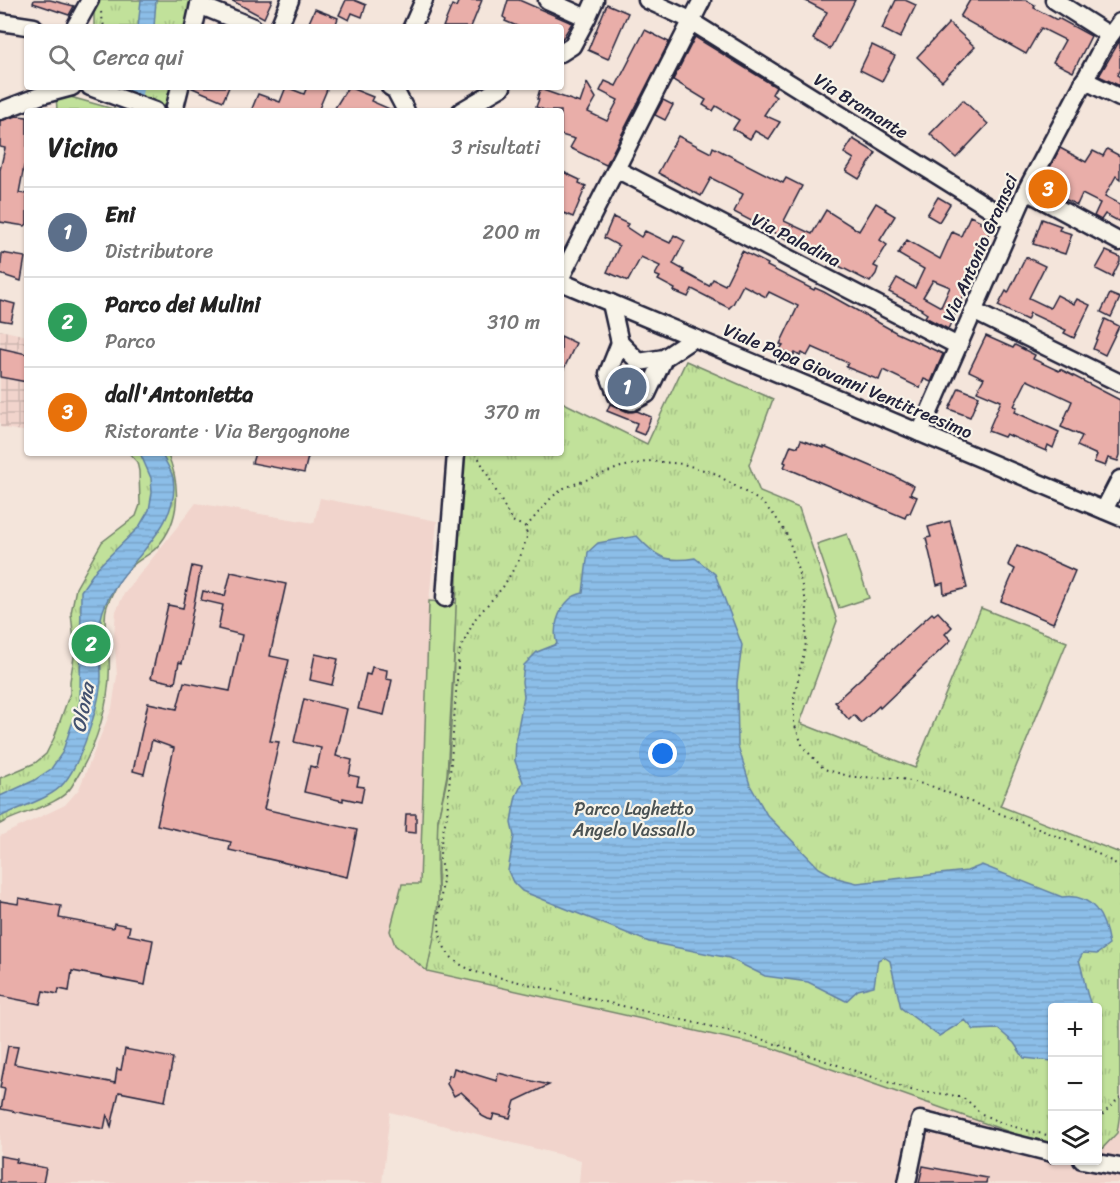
<!DOCTYPE html>
<html lang="it">
<meta charset="utf-8">
<style>
:root{--surface:#fff;--page:#f2f2f2;--text:#222;--muted:#767676;--line:#e0e0e0;--accent:#d93025}
body{margin:0;font-family:Sriracha,sans-serif;background:var(--page);color:var(--text)}
.controls{position:absolute;right:18px;bottom:18px;display:grid;overflow:hidden;border-radius:6px;box-shadow:0 2px 4px #0004}
.controls button{width:54px;height:54px;display:grid;place-items:center;padding:0;border:0;border-bottom:2px solid var(--line);background:var(--surface);color:var(--text);font:30px sans-serif}
.you{position:absolute;left:663px;top:754px;width:21px;height:21px;margin:-15px;border:4px solid #fff;border-radius:50%;background:#1a73e8;box-shadow:0 0 0 9px #1a73e833}
.badge{display:grid;place-items:center;width:39px;height:39px;border-radius:50%;background:var(--accent);color:#fff;font-size:20px;font-weight:700}
.pin{position:absolute;translate:-50% -50%;border:3px solid #fff;box-shadow:0 2px 6px #0006}
.list{margin:0;padding:0;list-style:none}
h2{display:flex;justify-content:space-between;align-items:center;height:78px;margin:0;padding:0 24px;font-size:26px}
h2 small{font-size:20px;font-weight:400;color:var(--muted)}
.list li{display:grid;grid-template-columns:39px 1fr auto;gap:18px;align-items:center;box-sizing:border-box;height:90px;padding:0 24px;border-top:2px solid var(--line)}
.list b{display:block;font-size:22px;white-space:nowrap}
.list p{margin:0;font-size:20px;white-space:nowrap;color:var(--muted)}
.list em{font-size:20px;font-style:normal;color:var(--muted)}
.icon{flex:none;width:33px;height:33px;fill:none;stroke:currentColor;stroke-width:2;stroke-linecap:round;stroke-linejoin:round}
.map{position:relative;flex:none;width:1120px;height:1183px;overflow:hidden}
.search{position:absolute;background:var(--surface);box-shadow:0 2px 4px #0004;left:24px;top:24px;width:540px;height:66px;display:flex;align-items:center;gap:15px;box-sizing:border-box;padding:0 21px;border-radius:6px;color:var(--muted);font-size:22px}
.panel{position:absolute;background:var(--surface);box-shadow:0 2px 4px #0004;left:24px;top:108px;width:540px;height:348px;border-radius:6px}
.map>svg:first-child{display:block}
</style>
<div class="map">
<svg width="1120" height="1183" viewBox="0 0 1120 1183">
<defs>
<pattern id="industrial-grid" width="8" height="8" patternUnits="userSpaceOnUse" patternTransform="scale(1.5)"><rect width="8" height="8" fill="#f1d4cc"/><path d="M0 4h8M4 0v8" fill="none" stroke="#ceb6b0"/></pattern>
<pattern id="park-tufts" width="24" height="20" patternUnits="userSpaceOnUse" patternTransform="scale(1.5)"><rect width="24" height="20" fill="#c1e19a"/><path d="M3 7l-1-3M5 7V3M7 7l1-3M15 17l-1-3M17 17v-4M19 17l1-3" fill="none" stroke="#a6c186"/></pattern>
<pattern id="water-rules" width="6" height="5" patternUnits="userSpaceOnUse" patternTransform="scale(1.5)"><rect width="6" height="5" fill="#8cbee8"/><path d="M0 2.5h6" fill="none" stroke="#78a3c8"/></pattern>
</defs>
<rect width="100%" height="100%" fill="#f4e5db"/>
<filter id="ink" filterUnits="userSpaceOnUse"><feTurbulence type="fractalNoise" baseFrequency=".0167" numOctaves="2"/><feDisplacementMap in="SourceGraphic" scale="12" xChannelSelector="R" yChannelSelector="G"/><feConvolveMatrix kernelMatrix="1 2 1 2 8 2 1 2 1" color-interpolation-filters="sRGB"/></filter>
<g filter="url(#ink)">
<!-- built -->
<polygon fill="#f1d4cc" points="320,498 437,521 429,601 420,884 395,945 427,971 772,1048 1018,1135 1052,1143 1052,1160 1098,1160 1098,1153 1116,1133 1120,1113 1120,1183 579,1183 581,1160 390,1112 382,1183 0,1183 0,836 65,805 79,789 112,708 117,676 114,636 116,611 124,594 196,503 314,523"/>
<!-- industrial -->
<polygon fill="url(#industrial-grid)" points="0,330 27,336 27,432 0,427"/>
<!-- grass -->
<g fill="#c1e19a" stroke="#72826a" stroke-width="1.5">
<polygon points="847,534 869,598 839,608 817,544"/>
<polygon points="429,601 457,603 447,775 438,820 437,871 438,898 436,933 427,971 395,945 390,931 402,884 420,884"/>
</g>
<!-- park -->
<g fill="url(#park-tufts)" stroke="#72826a" stroke-width="1.5">
<polygon points="99,0 191,0 185,27 94,27 94,13"/>
<polygon points="124,87 174,87 172,97 160,111 125,111"/>
<polygon points="56,93 117,110 120,111 57,111"/>
<path d="M686,361L773,399L749,465L760,492L799,508L837,621L800,723L915,768L981,608L1067,642L1000,806L1120,853V1113L1117,1133L1098,1153V1008H1052V1143L1018,1135L772,1048L427,971C432,947 438,923 438,899C439,873 436,847 438,821C440,805 446,789 448,772C456,666 456,559 463,453H561L562,402L647,444Z"/>
<path d="M129,453H167C181,484 181,521 157,547C150,555 139,559 131,567C121,576 112,593 107,606C102,620 108,640 109,656C112,701 96,748 72,786C60,806 20,812 0,824V778L35,763L46,754L54,738L70,693V681L75,651L71,613L76,588L102,542L136,516L140,505L139,471L137,462Z"/>
</g>
<!-- water -->
<g fill="url(#water-rules)" stroke="#6280a3" stroke-width="1.5">
<polygon points="141,0 156,0 154,27 138,27"/>
<path d="M140,453H161C165,461 171,469 173,478C182,529 120,564 104,608C96,628 101,654 101,676C101,701 81,763 64,783C51,799 19,807 0,817V796L33,781L51,769L62,753L80,701L81,591L97,568L139,527L149,510L152,493L151,478Z"/>
<path d="M637,536C656,557 665,563 695,558L715,574L742,645L737,683L738,746L750,785L767,815L819,868L837,878L857,883L967,871L982,865L1062,897C1094,893 1105,917 1109,945L1097,954L1083,953L1079,960C1085,978 1084,990 1092,1007L1052,1008V1061L1024,1058L1014,1043L998,1029L974,1030L965,1020L939,1036L901,1008L890,961L884,957L878,960L874,986L858,990L846,1001L808,982L765,976L729,958L649,942L522,891L513,882L508,871L514,836L511,823L513,810L516,796L523,782L515,761L516,738L524,696L522,682L524,665L537,652L557,644C552,629 558,610 570,599C573,596 579,594 583,593L588,552L598,543Z"/>
</g>
<g fill="none" stroke-linecap="round" stroke-linejoin="round">
<!-- river -->
<polyline stroke="#8cbee8" stroke-width="22" points="129,111 132,87"/>
</g>
<!-- building -->
<g fill="#e9aea9" stroke="#22223b" stroke-width="1.5" fill-rule="evenodd">
<polygon points="34,0 50,0 74,6 69,15 33,3"/>
<polygon points="231,0 272,0 264,18"/>
<polygon points="346,0 354,0 366,5 362,17 352,13 349,20 339,15"/>
<polygon points="459,0 482,0 471,27 443,27 452,5 456,7"/>
<polygon points="508,0 519,0 572,23 561,41 561,27 519,27 505,21 506,19 503,17"/>
<polygon points="804,0 855,0 830,49 813,39 827,12"/>
<polygon points="896,0 905,0 916,5 900,38 882,29"/>
<polygon points="970,0 1026,0 1035,5 1034,8 1057,20 1058,18 1091,36 1073,72 1053,62 1065,40 1041,28 1026,54 960,17"/>
<polygon points="607,4 628,13 608,59 588,50"/>
<polygon points="315,9 338,18 335,27 307,27"/>
<polygon points="949,23 975,47 942,81 917,57"/>
<polygon points="645,30 669,42 606,165 570,148 575,139 561,135 561,111 547,111 536,107 539,99 537,99 540,89 580,103 587,83 596,98 588,112 607,121 618,100 600,91 605,81 616,86"/>
<polygon points="695,37 776,87 772,94 776,97 764,115 780,122 769,139 755,131 750,139 733,129 739,120 716,106 713,111 703,105 706,100 673,80"/>
<polygon points="1120,40 1120,69 1117,75 1120,77 1120,86 1099,76"/>
<polygon points="872,45 895,56 882,81 860,70"/>
<polygon points="190,87 229,87 223,101"/>
<polygon points="286,87 304,94 307,87 328,87 318,111 251,111 258,94 280,102"/>
<polygon points="348,87 373,97 371,101 394,111 333,111"/>
<polygon points="663,100 673,105 665,120 655,115"/>
<polygon points="963,100 988,124 956,158 930,134"/>
<polygon points="17,116 27,117 27,166 24,166 19,193 27,194 27,224 25,226 0,222 0,170 5,148 0,147 0,121"/>
<polygon points="678,136 711,153 713,147 783,183 786,178 802,186 784,221 812,234 826,210 859,231 876,203 886,209 885,210 895,216 880,240 887,245 874,266 878,268 876,274 870,282 734,212 743,194 711,178 701,196 658,173"/>
<polygon points="853,139 876,153 859,179 846,171 854,159 844,153"/>
<polygon points="1060,148 1086,162 1093,151 1103,156 1107,149 1120,156 1120,179 1116,176 1105,196 1120,204 1120,222 1105,214 1101,220 1094,216 1100,203 1082,194 1077,205 1040,187"/>
<polygon points="561,171 580,180 579,183 586,186 573,217 561,212"/>
<polygon points="938,197 950,204 939,222 927,215"/>
<path d="M970,216L981,221L980,223L986,225L985,228L990,230L982,249L985,250L948,329L925,317L927,314L921,310L922,309L889,292L897,278L915,288L924,269L898,254L907,240L940,259L952,232L961,236ZM933,280L950,287L941,307L923,297Z"/>
<polygon points="613,217 628,224 626,227 641,237 645,231 670,243 674,235 685,241 673,264 684,270 683,272 709,286 713,279 725,285 742,251 768,264 767,266 814,290 815,288 824,292 897,333 943,354 931,382 924,379 920,388 883,370 879,380 846,367 848,363 812,347 807,356 802,353 800,356 795,353 793,356 780,349 783,345 780,344 798,306 769,292 766,297 743,285 733,304 729,308 692,289 688,297 674,291 675,289 658,280 660,277 655,275 660,266 641,257 628,281 607,272 619,246 604,238"/>
<polygon points="1042,219 1061,226 1059,230 1072,234 1065,254 1033,244"/>
<polygon points="1106,251 1120,257 1120,261 1112,277 1096,269"/>
<polygon points="2,253 25,257 21,281 0,274"/>
<polygon points="1026,257 1045,266 1029,298 1050,308 1057,295 1074,304 1077,299 1090,305 1074,338 1064,333 1066,330 1030,313 1027,320 998,306 1006,291 1008,293"/>
<polygon points="1110,294 1120,298 1111,317 1101,312"/>
<polygon points="0,300 15,304 11,322 0,320"/>
<polygon points="1105,319 1119,326 1105,355 1093,349"/>
<polygon points="561,336 576,343 561,375"/>
<polygon points="986,336 1013,348 1015,345 1035,355 1033,359 1059,371 1060,369 1120,400 1120,455 1118,461 1108,458 1105,466 1094,462 1097,455 1077,446 1082,436 1061,427 1072,401 1027,380 1014,406 1017,407 1015,412 1059,432 1053,448 1048,445 1046,451 1006,434 1004,437 988,431 1001,401 977,391 984,378 969,371"/>
<polygon points="0,348 27,354 27,382 0,377"/>
<polygon points="959,388 979,396 970,417 949,409"/>
<polygon points="610,404 628,412 637,411 651,417 644,435 634,431 637,423 607,411"/>
<polygon points="801,440 824,448 824,446 892,475 914,486 910,494 917,497 910,513 907,513 905,518 784,467 786,463 784,462 791,445 798,447"/>
<polygon points="255,453 290,453 308,457 304,473 252,463"/>
<polygon points="950,521 967,588 944,594 943,583 937,585 926,538 931,537 928,527"/>
<polygon points="1017,545 1075,571 1053,623 1001,601 1015,569 1008,565"/>
<polygon points="192,566 201,568 184,655 182,663 179,662 175,683 151,678 168,605 183,608"/>
<polygon points="231,572 286,584 270,656 289,660 270,741 279,742 264,809 357,830 347,877 229,850 231,842 157,825 174,748 152,740 144,774 133,771 148,703 177,709 184,682 230,691 242,635 218,629 223,605 201,600 203,591 225,596"/>
<polygon points="938,612 952,627 945,634 951,640 880,708 879,706 861,723 854,715 849,720 837,706 838,705 835,702 932,613 934,615"/>
<polygon points="315,654 338,659 332,685 310,680"/>
<polygon points="372,667 387,670 386,679 392,680 384,715 358,709 366,674 370,675"/>
<polygon points="304,699 347,709 336,756 352,760 349,775 359,777 357,786 364,787 361,802 343,798 343,801 304,792 310,766 317,768 321,748 294,742"/>
<polygon points="406,814 416,814 416,833 405,832"/>
<polygon points="19,898 61,906 59,918 113,928 114,923 130,926 128,935 153,940 145,985 72,971 69,991 59,989 58,994 43,991 40,1004 0,996 0,901 18,904"/>
<polygon points="8,1046 18,1047 14,1064 115,1083 117,1069 121,1070 125,1049 173,1058 165,1101 119,1092 111,1127 107,1114 104,1129 1,1109 5,1089 0,1088"/>
<polygon points="454,1068 497,1081 498,1073 549,1085 515,1101 510,1118 494,1114 492,1120 488,1119 482,1116 477,1107 461,1092 454,1096 447,1084 449,1075 452,1076"/>
<polygon points="0,1156 17,1159 16,1162 46,1168 43,1183 0,1183"/>
<polygon points="923,1166 987,1178 986,1183 919,1183"/>
</g>
<g fill="none" stroke-linecap="round" stroke-linejoin="round">
<!-- minor casing -->
<g stroke="#22223b" stroke-width="21">
<g id="minor">
<polyline points="547,0 587,18 595,0"/>
<polyline points="647,0 684,17 1012,222"/>
<polyline points="1054,0 1109,35"/>
<polyline points="199,5 253,27"/>
<polyline points="1,22 34,27"/>
<polyline points="75,27 90,0"/>
<polyline points="194,27 200,0"/>
<polyline points="279,27 290,0"/>
<polyline points="412,27 424,0"/>
<polyline points="561,53 572,46 587,18"/>
<polyline points="1084,80 1120,98"/>
<polyline points="90,87 155,111"/>
<polyline points="390,87 395,90 406,111"/>
<polyline points="0,111 42,95 72,87"/>
<polyline points="174,111 180,87"/>
<polyline points="461,111 502,87"/>
<polyline points="616,169 958,346"/>
<polyline points="1026,191 1120,242"/>
<polyline points="561,277 702,0"/>
<polyline points="561,282 1120,517"/>
<polyline points="611,303 620,343 639,362 664,358 694,338"/>
<polyline points="973,311 1120,383"/>
<polyline points="620,343 608,373 617,396 632,402 647,394 664,358"/>
<polyline points="920,433 1026,191 1104,44 1120,22"/>
<polyline points="1104,510 1120,479"/>
<polyline points="445,598 456,453"/>
<polyline points="1082,1160 1120,1167"/>
<polyline points="907,1183 920,1120 1052,1153"/>
</g>
</g>
<!-- path -->
<g stroke="#22223b" stroke-width="2" stroke-dasharray="1.5 4.5" stroke-linecap="butt">
<polyline points="101,12 104,27"/>
<polyline points="476,453 512,521 526,527"/>
<polyline points="1098,1119 1120,1097"/>
<path d="M1052,1136C1029,1131 1006,1126 984,1115C976,1111 972,1102 962,1098C945,1092 928,1094 911,1090L761,1039L726,1030L476,972C464,967 453,962 446,950C433,929 442,900 443,876C443,870 440,864 440,858C440,843 443,830 447,816L459,652L475,619L503,587L519,560L527,537L526,527L552,497L564,488L621,467L651,461L683,464L714,473L760,501L775,516L786,533L793,552L807,605L806,643L794,698V723L803,747L824,769L852,777L898,778L931,786L1091,850L1120,866"/>
</g>
<!-- minor -->
<use href="#minor" stroke="#f7f3e8" stroke-width="16"/>
</g>
</g>
<g text-anchor="middle" dominant-baseline="central" stroke-width="4.5" stroke-linejoin="round" paint-order="stroke">
<!-- street labels -->
<g font-size="18" fill="#22223b" stroke="#f7f3e8">
<text transform="translate(861 106) rotate(32)">Via Bramante</text>
<text transform="translate(796 240) rotate(27)">Via Paladina</text>
<text transform="translate(980 248) rotate(-66)">Via Antonio Gramsci</text>
<text transform="translate(848 381) rotate(23)">Viale Papa Giovanni Ventitreesimo</text>
</g>
<!-- park labels -->
<g font-size="18" fill="#4a5253" stroke="#f7f3e8">
<text x="634" y="809">Parco Laghetto<tspan x="634" dy="21">Angelo Vassallo</tspan></text>
</g>
<!-- water labels -->
<g font-size="20" font-style="italic" fill="#42516f" stroke="#f7f3e8">
<text transform="translate(83 708) rotate(-79)">Olona</text>
</g>
</g>
</svg>
<div class="controls">
<button>+</button>
<button>−</button>
<button><svg class="icon" aria-label="layers" viewBox="0 0 24 24"><path d="M12 4l9 5-9 5-9-5zM3 14l9 5 9-5"/></svg></button>
</div>
<div class="you"></div>
<div class="pin badge" style="left:627px;top:387px;background:#5c6f8a">1</div>
<div class="pin badge" style="left:91px;top:644px;background:#2e9e5b">2</div>
<div class="pin badge" style="left:1048px;top:189px;background:#e8710a">3</div>
<div class="search"><svg class="icon" aria-label="search" viewBox="0 0 24 24"><circle cx="10" cy="10" r="6"/><path d="M15 15l6 6"/></svg>Cerca qui</div>
<section class="panel">
<h2>Vicino<small>3 risultati</small></h2>
<ul class="list">
<li><span class="badge" style="background:#5c6f8a">1</span><div><b>Eni</b><p>Distributore</p></div><em>200 m</em></li>
<li><span class="badge" style="background:#2e9e5b">2</span><div><b>Parco dei Mulini</b><p>Parco</p></div><em>310 m</em></li>
<li><span class="badge" style="background:#e8710a">3</span><div><b>dall'Antonietta</b><p>Ristorante · Via Bergognone</p></div><em>370 m</em></li>
</ul>
</section>
</div>
